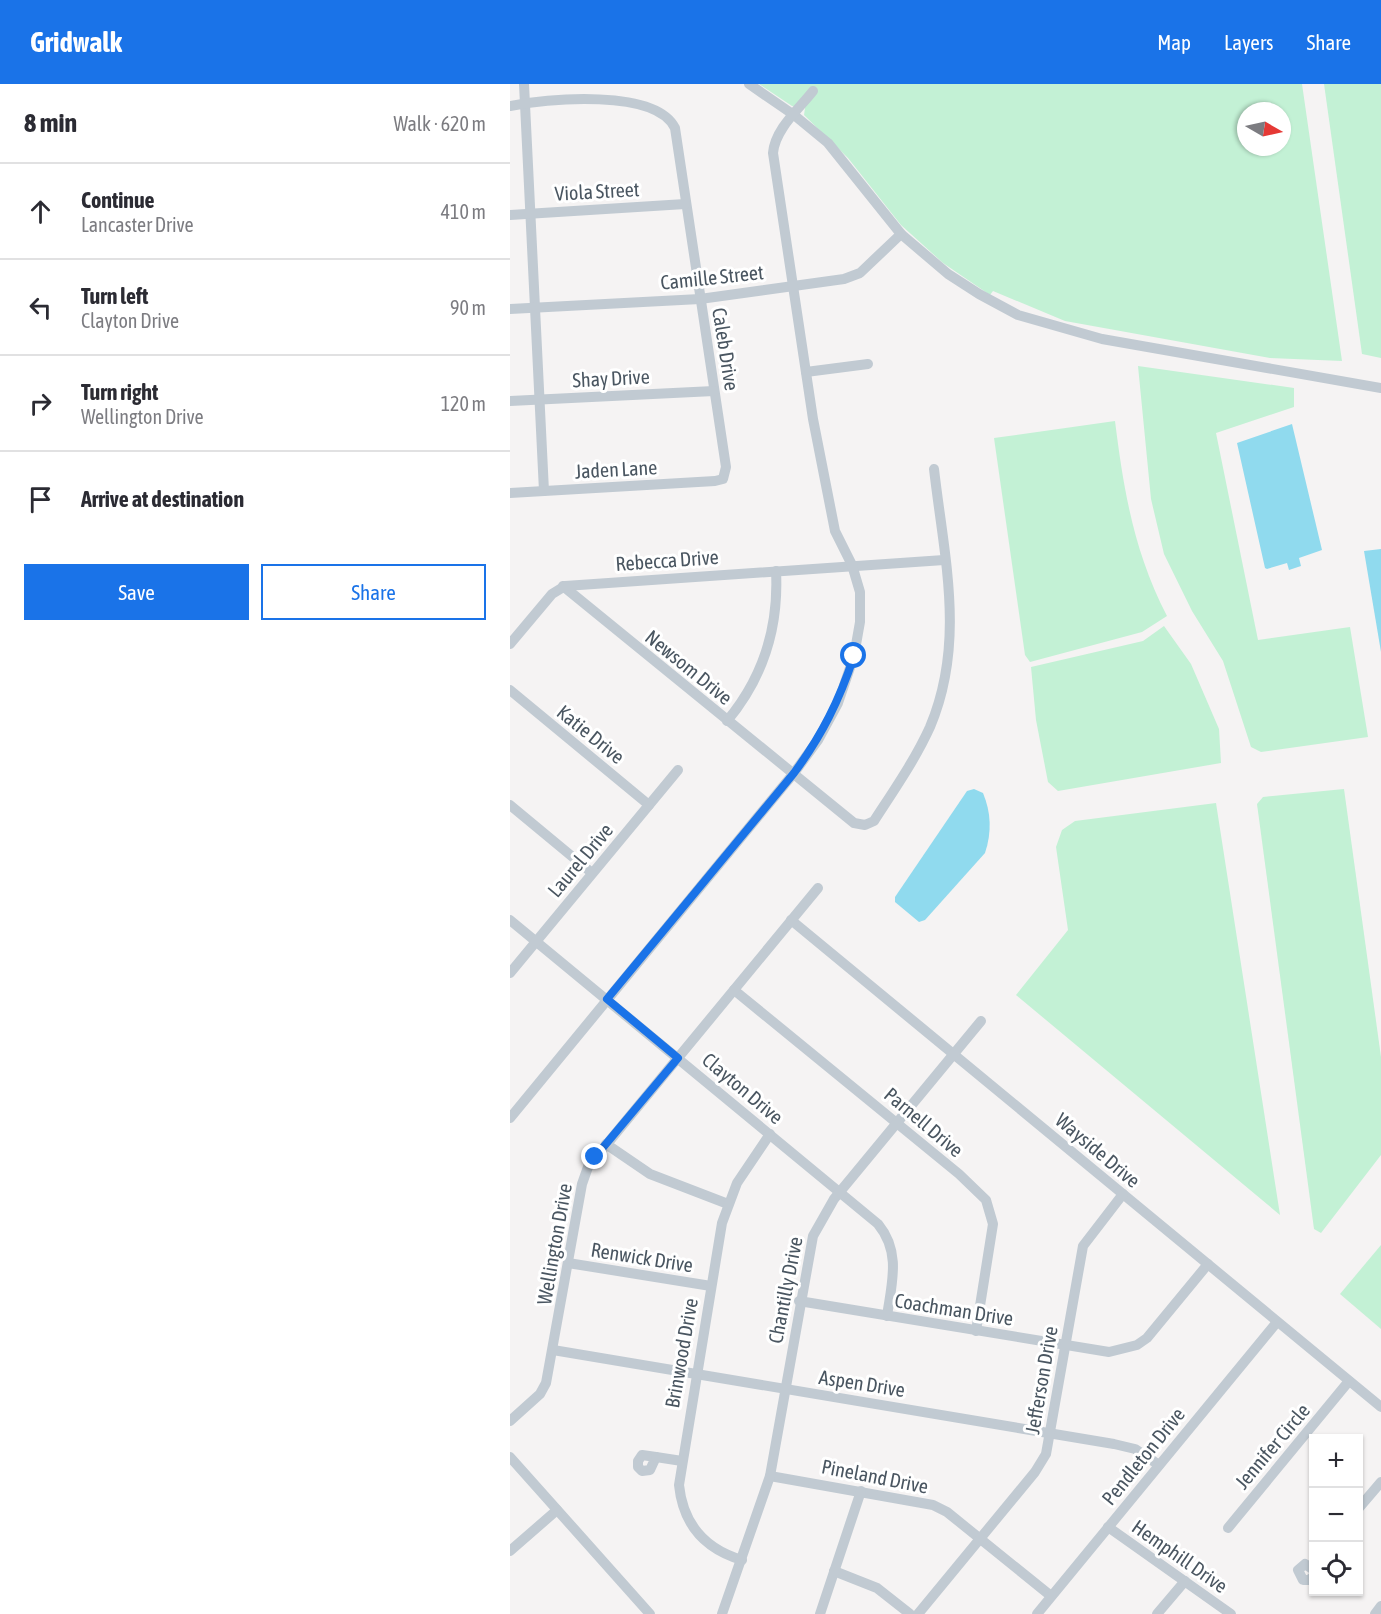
<!DOCTYPE html>
<meta charset="utf-8">
<style>
:root{--surface:#fff;--page:#f7f7f7;--text:#2b2b33;--muted:#7c7c81;--line:#e1e1e2;--accent:#1a73e8}
body{margin:0;font-family:"Asap Condensed",sans-serif;background:var(--page);color:var(--text)}
.controls{position:absolute;right:18px;bottom:18px;display:grid;overflow:hidden;border-radius:0px;box-shadow:0 2px 4px #0004}
.controls button{width:54px;height:54px;display:grid;place-items:center;padding:0;border:0;border-bottom:2px solid var(--line);background:var(--surface);color:var(--text);font:30px sans-serif}
.compass{position:absolute;left:727px;top:18px;width:54px;height:54px;border-radius:50%;background:var(--surface);box-shadow:0 2px 4px #0004;rotate:99deg}
.stop{position:absolute;width:18px;height:18px;margin:-14px;border:4px solid #1a73e8;border-radius:50%;background:#fff}
.stop.end{background:#1a73e8;border-color:#fff;box-shadow:0 2px 6px #0008}
.list{margin:0;padding:0;list-style:none}
h2{display:flex;justify-content:space-between;align-items:center;height:78px;margin:0;padding:0 24px;font-size:26px}
h2 small{font-size:20px;font-weight:400;color:var(--muted)}
.list li{display:grid;grid-template-columns:39px 1fr auto;gap:18px;align-items:center;box-sizing:border-box;height:96px;padding:0 24px;border-top:2px solid var(--line)}
.list b{display:block;font-size:22px;white-space:nowrap}
.list p{margin:0;font-size:20px;white-space:nowrap;color:var(--muted)}
.list em{font-size:20px;font-style:normal;color:var(--muted)}
.actions{display:flex;gap:12px;padding:18px 24px}
.actions a{flex:1;padding:14px 0;border:2px solid var(--accent);border-radius:0px;text-align:center;font-size:21px;color:var(--accent)}
.actions .main{background:var(--accent);color:#fff}
.icon{flex:none;width:33px;height:33px;fill:none;stroke:currentColor;stroke-width:2;stroke-linecap:round;stroke-linejoin:round}
.map{position:relative;flex:none;width:871px;height:1530px;overflow:hidden}
header{display:flex;align-items:center;gap:36px;box-sizing:border-box;height:84px;padding:0 30px;background:var(--accent);color:#fff}
header strong{font-size:28px}
nav{display:flex;gap:33px;margin-inline-start:auto;font-size:21px}
main{display:flex}
aside{flex:1;background:var(--surface)}
.map>svg:first-child{display:block}
</style>
<header>
<strong>Gridwalk</strong>
<nav><a>Map</a><a>Layers</a><a>Share</a></nav>
</header>
<main>
<aside>
<h2>8 min<small>Walk · 620 m</small></h2>
<ul class="list">
<li><svg class="icon" aria-label="ahead" viewBox="0 0 24 24"><path d="M12 20V5M6 11l6-6 6 6"/></svg><div><b>Continue</b><p>Lancaster Drive</p></div><em>410 m</em></li>
<li><svg class="icon" aria-label="left" viewBox="0 0 24 24"><path d="M17 20v-9H6M10 6l-5 5 5 5"/></svg><div><b>Turn left</b><p>Clayton Drive</p></div><em>90 m</em></li>
<li><svg class="icon" aria-label="right" viewBox="0 0 24 24"><path d="M7 20v-9h11M14 6l5 5-5 5"/></svg><div><b>Turn right</b><p>Wellington Drive</p></div><em>120 m</em></li>
<li><svg class="icon" aria-label="arrive" viewBox="0 0 24 24"><path d="M6 21V4h12l-3 4 3 4H6"/></svg><div><b>Arrive at destination</b></div></li>
</ul>
<div class="actions"><a class="main">Save</a><a>Share</a></div>
</aside>
<div class="map">
<svg width="871" height="1530" viewBox="0 0 871 1530">
<rect width="100%" height="100%" fill="#f5f3f3"/>
<!-- green -->
<g fill="#c3f1d5" fill-rule="evenodd">
<path d="M249,0H792L832,277L760,274L555,237L483,207L480,211L433,179L391,141L338,74L294,31L295,24L282,22ZM736,27H772V63H736Z"/>
<polygon points="814,0 871,0 871,274 852,270"/>
<polygon points="628,282 784,304 784,323 706,349 748,556 840,543 858,653 751,668 741,663 713,577 682,527 654,470 641,415"/>
<path d="M605,337C614,408 624,468 657,532L632,548L520,578L515,571L484,354Z"/>
<polygon points="654,542 681,580 709,645 711,679 548,707 538,698 526,636 521,583 633,557"/>
<polygon points="834,705 871,973 871,1071 811,1149 804,1145 747,720 753,713"/>
<polygon points="706,719 770,1131 506,911 558,846 546,763 552,746 565,737"/>
<polygon points="871,1161 871,1245 830,1210"/>
</g>
<!-- water -->
<g fill="#90daee">
<polygon points="782,340 812,466 789,474 791,482 779,486 777,479 757,485 755,484 727,359"/>
<polygon points="871,465 871,568 854,467"/>
<path d="M464,705L473,709C481,728 482,748 475,769L415,836L409,838L385,818V813L457,707Z"/>
</g>
<g fill="none" stroke-linecap="round" stroke-linejoin="round">
<!-- minor -->
<g stroke="#c1cad2" stroke-width="10">
<polyline points="14,0 34,407"/>
<polyline points="239,0 284,31 318,59 391,150 438,190 469,210 508,231 592,255 871,304"/>
<path d="M0,22C38,15 145,4 165,44L216,383L213,395L205,397L0,409"/>
<polyline points="0,131 175,120"/>
<polyline points="0,225 190,215 334,195 350,189 391,150"/>
<polyline points="296,288 358,280"/>
<polyline points="0,317 204,307"/>
<path d="M53,502L344,739L355,741L364,737C384,706 405,676 420,643C456,558 434,473 424,385"/>
<polyline points="0,560 42,510 55,502 434,476"/>
<polyline points="0,606 139,721"/>
<path d="M217,637C253,594 269,544 266,487"/>
<polyline points="0,721 82,789"/>
<path d="M0,836L368,1140C391,1168 382,1198 377,1232"/>
<polyline points="281,836 871,1323"/>
<polyline points="0,889 168,686"/>
<polyline points="224,906 449,1090 476,1116 483,1140 466,1247"/>
<path d="M0,1034L284,689L308,656L328,619L344,572L350,538V508L342,481L325,447L303,335L263,69C265,45 289,25 303,7"/>
<polyline points="96,1060 140,1090 218,1120"/>
<polyline points="58,1179 201,1202"/>
<polyline points="289,1217 599,1268 627,1261 637,1254 698,1180"/>
<polyline points="43,1266 604,1360 625,1365 649,1381"/>
<polyline points="0,1337 30,1310 36,1299 72,1100 78,1083 308,804"/>
<polygon points="132,1371 146,1373 140,1386 132,1387 128,1383 128,1377"/>
<polyline points="0,1373 140,1530"/>
<polyline points="146,1373 172,1377"/>
<polyline points="260,1392 423,1421 437,1428 541,1512"/>
<polyline points="848,1425 871,1398"/>
<polyline points="598,1443 721,1530"/>
<polyline points="718,1444 839,1297"/>
<polyline points="0,1467 47,1426"/>
<path d="M232,1476C195,1465 173,1440 169,1401L212,1139L227,1099L260,1050"/>
<polyline points="804,1486 795,1480 788,1486 793,1496 799,1496 804,1492"/>
<polyline points="324,1487 367,1504 400,1530"/>
<polyline points="212,1530 260,1392 303,1152 324,1115 471,937"/>
<polyline points="310,1530 351,1407"/>
<polyline points="408,1530 525,1388 536,1370 573,1162 613,1110"/>
<polyline points="527,1530 767,1238"/>
<polyline points="647,1530 675,1497"/>
<polyline points="865,1530 871,1522"/>
</g>
</g>
<g fill="none" stroke-linecap="round" stroke-linejoin="round">
<!-- route -->
<path stroke="#1a73e8" stroke-width="8" d="M85,1073L168,974L97,915L284,689C312,651 329,617 344,572"/>
</g>
<g text-anchor="middle" dominant-baseline="central" stroke-width="6" stroke-linejoin="round" paint-order="stroke">
<!-- street labels -->
<g font-size="20" fill="#4a5661" stroke="#fff">
<text transform="translate(87 107) rotate(-3)">Viola Street</text>
<text transform="translate(202 193) rotate(-6)">Camille Street</text>
<text transform="translate(216 265) rotate(81)">Caleb Drive</text>
<text transform="translate(101 294) rotate(-3)">Shay Drive</text>
<text transform="translate(106 385) rotate(-3)">Jaden Lane</text>
<text transform="translate(157 476) rotate(-4)">Rebecca Drive</text>
<text transform="translate(179 583) rotate(39)">Newsom Drive</text>
<text transform="translate(81 650) rotate(39)">Katie Drive</text>
<text transform="translate(70 776) rotate(-50)">Laurel Drive</text>
<text transform="translate(233 1004) rotate(40)">Clayton Drive</text>
<text transform="translate(414 1038) rotate(40)">Parnell Drive</text>
<text transform="translate(588 1066) rotate(40)">Wayside Drive</text>
<text transform="translate(44 1160) rotate(-80)">Wellington Drive</text>
<text transform="translate(132 1173) rotate(9)">Renwick Drive</text>
<text transform="translate(275 1206) rotate(-79)">Chantilly Drive</text>
<text transform="translate(444 1225) rotate(9)">Coachman Drive</text>
<text transform="translate(171 1269) rotate(-80)">Brinwood Drive</text>
<text transform="translate(531 1296) rotate(-80)">Jefferson Drive</text>
<text transform="translate(352 1299) rotate(9)">Aspen Drive</text>
<text transform="translate(762 1362) rotate(-50)">Jennifer Circle</text>
<text transform="translate(633 1372) rotate(-51)">Pendleton Drive</text>
<text transform="translate(365 1392) rotate(11)">Pineland Drive</text>
<text transform="translate(670 1472) rotate(35)">Hemphill Drive</text>
</g>
</g>
</svg>
<div class="controls">
<button>+</button>
<button>−</button>
<button><svg class="icon" aria-label="locate" viewBox="0 0 24 24"><circle cx="12" cy="12" r="6"/><path d="M12 2v4M12 18v4M2 12h4M18 12h4"/></svg></button>
</div>
<svg class="compass" viewBox="-18 -18 36 36"><path d="M0-13l5 13h-10z" fill="#e53935"/><path d="M0 13l5-13h-10z" fill="#7c7c81"/></svg>
<div class="stop" style="left:344px;top:572px"></div>
<div class="stop end" style="left:85px;top:1073px"></div>
</div>
</main>
